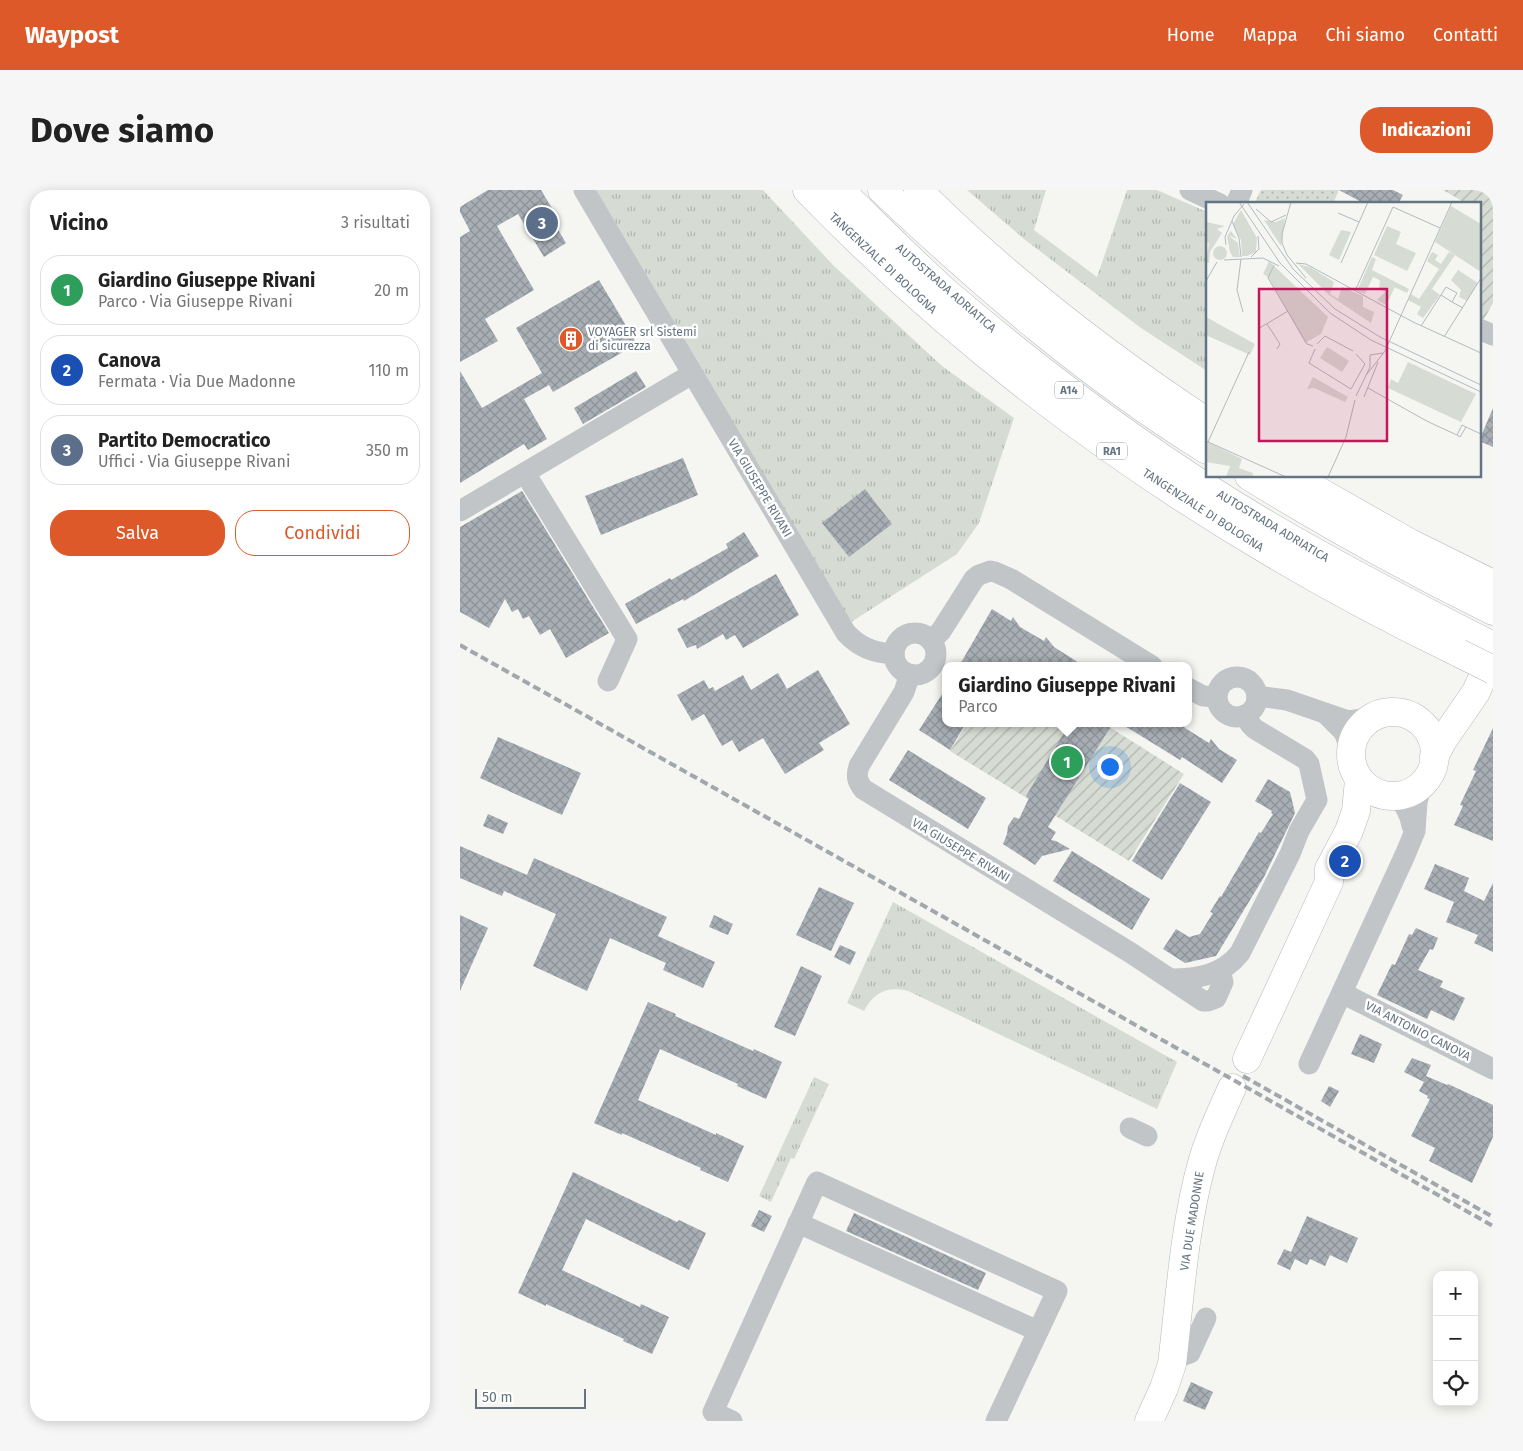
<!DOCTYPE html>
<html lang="it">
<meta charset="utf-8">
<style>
:root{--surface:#fff;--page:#f6f6f6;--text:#222;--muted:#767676;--line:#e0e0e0;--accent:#de5929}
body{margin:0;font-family:"Fira Sans",sans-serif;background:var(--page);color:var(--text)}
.controls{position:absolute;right:15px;bottom:15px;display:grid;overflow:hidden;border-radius:10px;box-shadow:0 2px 12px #0003}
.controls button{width:45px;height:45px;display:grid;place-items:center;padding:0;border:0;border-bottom:1px solid var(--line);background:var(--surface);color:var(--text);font:25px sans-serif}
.scale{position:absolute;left:15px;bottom:12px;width:111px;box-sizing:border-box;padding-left:5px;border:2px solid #657482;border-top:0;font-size:14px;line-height:18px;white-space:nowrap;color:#657482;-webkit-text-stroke:4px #fff;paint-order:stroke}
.you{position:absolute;left:649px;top:576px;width:18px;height:18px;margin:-12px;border:4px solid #fff;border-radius:50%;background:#1a73e8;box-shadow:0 0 0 8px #1a73e833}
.badge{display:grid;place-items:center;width:32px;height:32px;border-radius:50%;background:var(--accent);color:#fff;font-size:16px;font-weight:700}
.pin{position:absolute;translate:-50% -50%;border:2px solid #fff;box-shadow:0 1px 5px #0006}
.popup{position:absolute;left:482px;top:472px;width:250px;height:65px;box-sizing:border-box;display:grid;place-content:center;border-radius:10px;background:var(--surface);filter:drop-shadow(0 1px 4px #0005);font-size:16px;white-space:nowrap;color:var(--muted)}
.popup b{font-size:19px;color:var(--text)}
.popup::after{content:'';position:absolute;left:50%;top:100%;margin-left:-10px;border:10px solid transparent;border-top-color:var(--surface)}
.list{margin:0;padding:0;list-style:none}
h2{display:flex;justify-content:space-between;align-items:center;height:65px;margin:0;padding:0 20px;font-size:21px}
h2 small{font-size:16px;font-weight:400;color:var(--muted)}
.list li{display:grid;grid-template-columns:32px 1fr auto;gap:15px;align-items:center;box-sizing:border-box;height:70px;margin:0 10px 10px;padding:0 10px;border:1px solid var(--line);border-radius:20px}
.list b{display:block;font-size:19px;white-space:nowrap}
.list p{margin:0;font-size:16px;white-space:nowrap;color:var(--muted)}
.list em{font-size:16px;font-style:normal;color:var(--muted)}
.actions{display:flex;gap:10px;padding:15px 20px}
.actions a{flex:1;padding:11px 0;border:1px solid var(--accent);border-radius:20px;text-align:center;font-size:18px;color:var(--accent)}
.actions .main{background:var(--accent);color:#fff}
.icon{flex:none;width:28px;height:28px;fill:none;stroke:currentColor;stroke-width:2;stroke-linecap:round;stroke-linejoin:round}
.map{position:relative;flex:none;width:1033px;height:1231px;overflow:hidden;border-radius:20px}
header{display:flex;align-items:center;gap:30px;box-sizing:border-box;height:70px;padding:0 25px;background:var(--accent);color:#fff}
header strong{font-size:24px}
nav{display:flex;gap:28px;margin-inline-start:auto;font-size:18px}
.intro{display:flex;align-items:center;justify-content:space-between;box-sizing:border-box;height:120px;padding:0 30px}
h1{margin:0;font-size:35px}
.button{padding:12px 22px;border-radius:20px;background:var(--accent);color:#fff;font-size:18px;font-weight:700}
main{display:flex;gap:30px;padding:0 30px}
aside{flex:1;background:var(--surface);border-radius:20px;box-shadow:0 2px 12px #0003}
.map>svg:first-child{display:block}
</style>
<header>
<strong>Waypost</strong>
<nav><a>Home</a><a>Mappa</a><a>Chi siamo</a><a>Contatti</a></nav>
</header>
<div class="intro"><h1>Dove siamo</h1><a class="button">Indicazioni</a></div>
<main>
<aside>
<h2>Vicino<small>3 risultati</small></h2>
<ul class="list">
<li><span class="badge" style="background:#2e9e5b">1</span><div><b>Giardino Giuseppe Rivani</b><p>Parco · Via Giuseppe Rivani</p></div><em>20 m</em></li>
<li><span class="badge" style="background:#1a4fb4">2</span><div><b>Canova</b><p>Fermata · Via Due Madonne</p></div><em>110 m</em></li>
<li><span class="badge" style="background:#5c6f8a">3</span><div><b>Partito Democratico</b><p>Uffici · Via Giuseppe Rivani</p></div><em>350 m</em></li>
</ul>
<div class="actions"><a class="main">Salva</a><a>Condividi</a></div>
</aside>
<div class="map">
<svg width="1033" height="1231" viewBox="0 0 1033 1231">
<defs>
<pattern id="grass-tufts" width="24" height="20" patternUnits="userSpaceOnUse" patternTransform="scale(1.25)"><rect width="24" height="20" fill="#d6dcd3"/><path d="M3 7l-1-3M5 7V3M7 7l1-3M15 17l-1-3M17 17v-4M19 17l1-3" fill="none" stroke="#b1b7b1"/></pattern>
<pattern id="park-dots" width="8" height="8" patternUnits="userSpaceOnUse" patternTransform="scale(1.25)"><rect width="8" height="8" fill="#d6dcd3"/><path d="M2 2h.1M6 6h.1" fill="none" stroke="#b1b7b1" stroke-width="1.8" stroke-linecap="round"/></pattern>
<pattern id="garden-furrows" width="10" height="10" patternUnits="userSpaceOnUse" patternTransform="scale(1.25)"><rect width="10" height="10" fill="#d6dcd3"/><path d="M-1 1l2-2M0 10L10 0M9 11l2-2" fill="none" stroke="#b1b7b1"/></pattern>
<pattern id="building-cross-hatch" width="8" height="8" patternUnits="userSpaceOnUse" patternTransform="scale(1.25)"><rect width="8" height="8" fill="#a7aeb4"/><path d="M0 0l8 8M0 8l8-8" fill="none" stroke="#8c9298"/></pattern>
</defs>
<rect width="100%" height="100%" fill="#f5f6f2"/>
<!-- grass -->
<g fill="url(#grass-tufts)">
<polygon points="131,0 303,0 373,75 482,176 554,228 519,333 497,364 374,443"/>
<polygon points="507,0 586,0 574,40 637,87 667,0 697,0 747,22 747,181 681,138 564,49"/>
<path d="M433,712L717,872L697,919L448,801C428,796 414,802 404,821L387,813Z"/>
<polygon points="354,887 369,894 334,969 331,968 311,1012 299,1006"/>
</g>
<!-- park -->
<polygon fill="url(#park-dots)" points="801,0 879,0 873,14 794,14"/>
<!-- garden -->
<g fill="url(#garden-furrows)">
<polygon points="983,0 1033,0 1033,113 1023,131 1019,129 1019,28 1022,23 1019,21 1019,14 1007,14"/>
<polygon points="507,533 643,533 724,584 669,671 490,561"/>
</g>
<!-- building -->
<g fill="url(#building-cross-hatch)">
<polygon points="28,0 81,0 93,20 88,23 106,53 84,67 58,24 37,36 74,100 25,129 38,151 0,172 0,47 10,41 0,22 0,17"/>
<polygon points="879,0 933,0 943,5 938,14 905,14"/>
<polygon points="139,90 177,154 93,202 89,195 64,209 87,249 68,260 64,254 0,293 0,181 22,218 82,183 56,138"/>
<polygon points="176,181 186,197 123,234 114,218"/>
<polygon points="1033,218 1033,257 1019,251"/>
<polygon points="223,268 238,305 141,345 125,306"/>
<polygon points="405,299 432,334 389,367 362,333"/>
<polygon points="62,301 149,443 106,468 90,439 80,445 69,426 63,429 58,419 52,422 45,409 29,438 0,422 0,337"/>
<polygon points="284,342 299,366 224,411 223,409 176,434 165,414 210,388 211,390 268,358 266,354"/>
<polygon points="316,384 339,425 283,458 275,445 266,450 263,444 237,459 236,455 227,458 217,439"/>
<polygon points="532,419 551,431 553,427 560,437 584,451 586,447 594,457 624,476 499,476"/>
<polygon points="358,480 390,534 359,553 364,560 325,584 303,548 279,562 272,550 262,556 244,524 232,531 217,505 244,490 249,499 253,497 255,501 283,485 291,500 318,483 327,499"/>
<polygon points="486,498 486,533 506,533 490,560 459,540"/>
<polygon points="610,533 653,533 588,637 596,642 591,650 596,651 610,659 582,666 575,675 543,654 547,644 548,636 554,627 559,629 569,608 566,606"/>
<polygon points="660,533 722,533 725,538 749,553 751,549 759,559 777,570 762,593 722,567 720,570"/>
<polygon points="1033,538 1033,651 994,635 1003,616 1000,615 1016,581 1013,580"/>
<polygon points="38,547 121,583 102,625 20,588"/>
<polygon points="448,560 526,608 508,639 429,590"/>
<polygon points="808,589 830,602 835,623 804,687 756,766 725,773 703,759 716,739 729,747 740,744 753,723 750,722 760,706 761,707 799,642 801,643 813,624 811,623 812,621 795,611"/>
<polygon points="720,593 751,612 702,690 672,671"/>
<polygon points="28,624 48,633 43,644 23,636"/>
<polygon points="0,656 67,685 74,668 207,727 198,746 255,772 243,798 203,780 206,773 150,748 127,801 73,776 96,724 44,701 42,706 0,688"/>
<polygon points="612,661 690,709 672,740 593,691"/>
<polygon points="975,674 1009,688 1004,701 1024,711 1033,693 1033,762 1014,753 1018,745 986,732 994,712 964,699"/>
<polygon points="359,697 394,713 371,761 336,745"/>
<polygon points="0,725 28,738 0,801"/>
<polygon points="254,725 273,734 268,745 249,737"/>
<polygon points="956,738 978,748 973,760 970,759 958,780 983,791 980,797 1005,808 994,831 971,820 967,829 917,805 932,774 935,775 949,744 952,745"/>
<polygon points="380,755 396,762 390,775 374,767"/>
<polygon points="341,776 362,786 335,846 314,837"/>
<polygon points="188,812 216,824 215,826 293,861 294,859 322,872 306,909 277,896 278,894 200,859 178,910 256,945 256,943 284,956 268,992 240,980 241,978 162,943 162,945 134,933"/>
<polygon points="900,844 922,854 914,873 891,864"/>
<polygon points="952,868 971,875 965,888 966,886 987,895 988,894 1033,915 1033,947 1012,993 969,971 975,958 951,946 970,909 967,908 968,906 959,901 964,892 944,882"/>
<polygon points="869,896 879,901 870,917 861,911"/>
<polygon points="113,982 217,1032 219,1030 246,1043 229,1080 126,1029 102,1080 180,1117 181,1114 209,1127 192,1164 163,1151 164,1149 86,1114 86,1116 58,1103"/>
<polygon points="299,1020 312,1026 304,1042 291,1036"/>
<polygon points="394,1023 526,1083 518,1100 386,1041"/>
<polygon points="847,1026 898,1048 887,1073 870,1065 865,1076 850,1069 847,1075 835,1069 830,1080 817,1074 824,1059 831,1062"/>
<polygon points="731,1192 753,1202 745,1220 723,1211"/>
</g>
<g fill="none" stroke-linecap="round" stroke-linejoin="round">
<!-- major casing -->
<g stroke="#b4b8bc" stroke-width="29">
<g id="major">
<circle cx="933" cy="564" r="42"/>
<polyline points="974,567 983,550 1016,502 1033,464"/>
<polyline points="787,869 869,692 869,679 889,641 896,621 899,590"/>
<path d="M689,1231L704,1198L712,1174C720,1108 724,1037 742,973C749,947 761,922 772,898"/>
</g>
</g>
<!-- highway casing -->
<g stroke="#b4b7ba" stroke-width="29">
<g id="highway">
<path d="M347,0C534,193 757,346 999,463"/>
<path d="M380,0C415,34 450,70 487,103C584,186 689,264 799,330C875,375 954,416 1033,456"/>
<path d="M422,0C523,95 629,187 747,260"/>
<path d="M458,0C545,87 644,164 747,232"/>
<path d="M789,286C868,335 950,380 1033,421"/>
<polyline points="832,286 950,353 1033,394"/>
</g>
</g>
<!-- minor -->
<g stroke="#c1c5c8" stroke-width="21">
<path d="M124,0L386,443C400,458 415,463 434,464"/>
<polyline points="730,0 760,14"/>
<polyline points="776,14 782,0"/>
<polyline points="1019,139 1033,145"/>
<polyline points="65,283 167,449 148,491"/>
<polyline points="0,321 232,184"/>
<circle cx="455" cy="464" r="21"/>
<polyline points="471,451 481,441 514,389 519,385 530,381 535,382 551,389 692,476"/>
<path d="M450,484L444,502L399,576C396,586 397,591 403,599L671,763L743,811H748L756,808L763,792L760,781"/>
<circle cx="777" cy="507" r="20"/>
<polyline points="728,498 743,506 756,507"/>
<polyline points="797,506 827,510 888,531 910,528"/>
<polyline points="867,525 884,542 891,560"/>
<path d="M936,605C945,614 950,623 952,636"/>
<path d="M711,789C737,789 763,785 780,763L830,664L839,641L857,610L849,574L845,569L795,539L790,534L785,525"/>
<polyline points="882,803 1033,879"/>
<polyline points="849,874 945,665 955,641 957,612 962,594"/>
<polyline points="670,938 687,946"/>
<polyline points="338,1033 578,1141"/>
<polyline points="712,1169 730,1163 746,1128"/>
<polyline points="272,1231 253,1222 357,992 597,1101 536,1231"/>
</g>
<!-- major -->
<use href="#major" stroke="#fff" stroke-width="28"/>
<!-- highway -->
<use href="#highway" stroke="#fff" stroke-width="28"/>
<!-- rail -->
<g stroke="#a2a7ad" stroke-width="4" stroke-dasharray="8 4" stroke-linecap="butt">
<polyline points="0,455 1033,1036"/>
<polyline points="783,886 1033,1027"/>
</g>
<!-- highway-bridge casing -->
<g stroke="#b4b7ba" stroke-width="29" stroke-linecap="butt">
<polyline id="highway-bridge" points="999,463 1033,480"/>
</g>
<!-- highway-bridge -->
<use href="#highway-bridge" stroke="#fff" stroke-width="28"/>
</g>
<!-- icons -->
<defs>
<g id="building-disc" transform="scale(1.25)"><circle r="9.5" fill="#de5929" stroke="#fff"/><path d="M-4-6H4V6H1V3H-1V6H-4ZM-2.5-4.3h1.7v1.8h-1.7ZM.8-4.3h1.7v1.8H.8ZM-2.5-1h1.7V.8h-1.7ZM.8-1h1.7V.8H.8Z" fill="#fff"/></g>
</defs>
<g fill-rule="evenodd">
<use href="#building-disc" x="111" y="149"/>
</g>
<g text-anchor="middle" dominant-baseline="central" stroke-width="5" stroke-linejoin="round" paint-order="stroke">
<!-- shield labels -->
<g fill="#fff" stroke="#939ea8" stroke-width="1">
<rect x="595" y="191.5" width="28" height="17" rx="4"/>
<rect x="637" y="252.5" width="30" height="17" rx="4"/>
</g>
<g font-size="11" font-weight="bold" fill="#657482">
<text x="609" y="200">A14</text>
<text x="652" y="261">RA1</text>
</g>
<!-- street labels -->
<g font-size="12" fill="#657482" stroke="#fff">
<text transform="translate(423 73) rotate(43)">TANGENZIALE DI BOLOGNA</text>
<text transform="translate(486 98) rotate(41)">AUTOSTRADA ADRIATICA</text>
<text transform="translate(300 298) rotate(59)">VIA GIUSEPPE RIVANI</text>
<text transform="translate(743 320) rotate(33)">TANGENZIALE DI BOLOGNA</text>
<text transform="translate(813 336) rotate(31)">AUTOSTRADA ADRIATICA</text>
<text transform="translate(501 660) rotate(31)">VIA GIUSEPPE RIVANI</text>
<text transform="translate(958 841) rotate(27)">VIA ANTONIO CANOVA</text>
<text transform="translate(732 1031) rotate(-81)">VIA DUE MADONNE</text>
</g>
<!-- poi labels -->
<g font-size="12" fill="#657482" stroke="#fff" text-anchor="start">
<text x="128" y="142">VOYAGER srl Sistemi<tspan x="128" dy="14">di sicurezza</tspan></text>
</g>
</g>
<!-- overview -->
<g transform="translate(746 12)">
<rect width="275" height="275" fill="#f5f6f2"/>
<path d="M35,8L51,36L50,50L41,54H36L35,38L27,22ZM79,16L75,44L58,18L70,20ZM25,29L31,37L22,33L32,41L34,55H27L24,50L21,34ZM7 51a7 7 0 1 1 14 0a7 7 0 1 1-14 0ZM63,59L122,115L115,132L99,141L62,75L57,72ZM92,62L104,65L128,80L124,92L132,97L136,85L157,94V105L168,110L165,121L123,93ZM202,160L270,192L255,220L182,186L185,177L192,181ZM107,175L142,195L139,200L108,186L101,187Z" fill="#d6dcd3"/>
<path d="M0,20L19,24L11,27L16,31L4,50L3,61H0L3,41L0,40ZM135,28L145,30L133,58L123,53ZM226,50L232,53L229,58L235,62L243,50L249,53L226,87L234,93L217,116L211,112L215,105L202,98L205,92L213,97L233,67L221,59ZM166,55L170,57L166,68L203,87L201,91L167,75L159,92L151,89ZM252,68L272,81L261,99L253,95L255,88L245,78ZM0,115L49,142L44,153L0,133ZM0,239L36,257L33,266L47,271L46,275H20L24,264L0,260Z" fill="#d6dcd3"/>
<path d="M245,4L275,22V70L229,40ZM174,78L189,85L180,103L171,98L179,90L173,86ZM121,145L143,159L136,170L114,156Z" fill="#d6dcd3"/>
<path d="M181,24L195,30L190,42L210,51L201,69L168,53Z" fill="#d6dcd3"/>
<path fill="none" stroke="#b2babe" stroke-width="1" d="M33,0L74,61L124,111L165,138L275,190M41,0L87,67L129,107L174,135L275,183M85,0L76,32V41L81,53L100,76M50,7L65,20L80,13M132,11L153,20M26,19L33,36L35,55M20,43L19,35L28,14L38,2M45,55L53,47L52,34M35,57L31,88L37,110M18,58L57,56L73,64M90,61L100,62L207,120L275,151M135,61L162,0M68,63L62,76L101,142L107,144M0,79L11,60M149,89L187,5L234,26M235,93L240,85L251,91L246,100L257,106M61,122L74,142L71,147M215,124L235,93L246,100M52,127L82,109M238,135L275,76M111,142L119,134L147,149M109,147L103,161L145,187L159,162L150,152M161,172L179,149L246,0M162,186L217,217L229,223L251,233L254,235L260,225L256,223L251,233M150,194L164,165V153L177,151M158,195L172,160M260,225L275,232M0,239L80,275M2,240L43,150M122,275L140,235L149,198"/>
<path fill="#c2185b" fill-opacity="0.15" stroke="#c2185b" stroke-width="2.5" d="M53,87H181V239H53Z"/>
<rect width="275" height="275" fill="none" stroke="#657482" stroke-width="2.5"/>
</g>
</svg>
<div class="controls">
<button>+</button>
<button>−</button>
<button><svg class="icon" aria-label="locate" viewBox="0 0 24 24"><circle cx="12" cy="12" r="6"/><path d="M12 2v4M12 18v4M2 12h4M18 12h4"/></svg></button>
</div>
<div class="scale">50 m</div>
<div class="you"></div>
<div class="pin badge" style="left:607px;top:572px;background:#2e9e5b">1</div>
<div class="popup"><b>Giardino Giuseppe Rivani</b>Parco</div>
<div class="pin badge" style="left:885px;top:671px;background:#1a4fb4">2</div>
<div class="pin badge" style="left:82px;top:33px;background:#5c6f8a">3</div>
</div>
</main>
